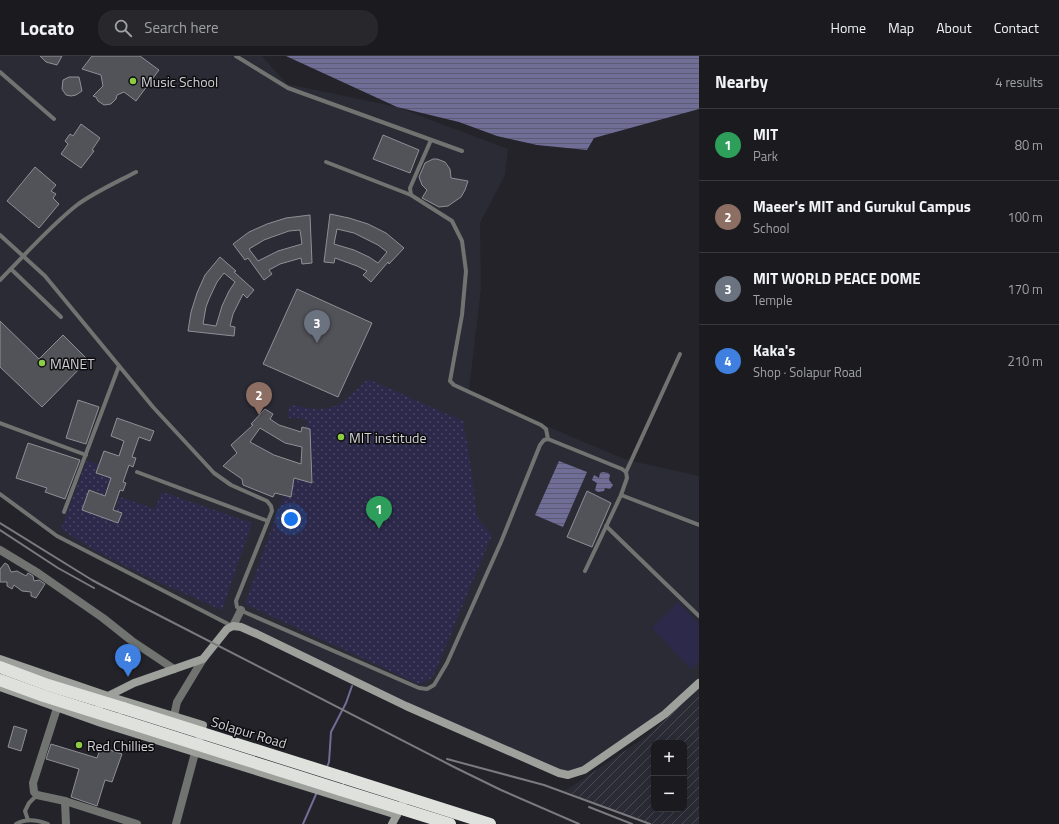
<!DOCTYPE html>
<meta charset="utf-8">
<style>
:root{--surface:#1a1a1f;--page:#27272c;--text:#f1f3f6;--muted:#9fa1a4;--line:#38383d;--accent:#ea580c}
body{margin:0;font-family:"Titillium Web",sans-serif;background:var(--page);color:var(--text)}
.controls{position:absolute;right:12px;bottom:12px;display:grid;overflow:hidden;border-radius:8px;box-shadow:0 4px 16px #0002}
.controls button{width:36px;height:36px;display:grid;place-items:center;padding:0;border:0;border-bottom:1px solid var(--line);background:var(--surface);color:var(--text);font:20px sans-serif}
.you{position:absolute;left:291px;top:463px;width:14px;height:14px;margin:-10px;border:3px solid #fff;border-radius:50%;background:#1a73e8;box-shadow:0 0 0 6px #1a73e833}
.badge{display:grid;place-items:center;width:26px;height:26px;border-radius:50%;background:var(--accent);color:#fff;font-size:13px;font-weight:700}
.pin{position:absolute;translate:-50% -33px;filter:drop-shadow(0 1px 2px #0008)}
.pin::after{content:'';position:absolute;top:21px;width:14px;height:12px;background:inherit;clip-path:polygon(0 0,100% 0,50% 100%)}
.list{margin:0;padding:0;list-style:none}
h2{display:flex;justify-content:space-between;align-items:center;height:52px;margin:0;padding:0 16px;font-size:17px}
h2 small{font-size:13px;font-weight:400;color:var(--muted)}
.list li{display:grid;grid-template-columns:26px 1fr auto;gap:12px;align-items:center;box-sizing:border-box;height:72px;padding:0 16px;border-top:1px solid var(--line)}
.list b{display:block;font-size:15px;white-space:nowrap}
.list p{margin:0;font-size:13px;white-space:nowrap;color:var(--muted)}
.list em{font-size:13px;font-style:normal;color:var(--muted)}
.icon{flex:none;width:22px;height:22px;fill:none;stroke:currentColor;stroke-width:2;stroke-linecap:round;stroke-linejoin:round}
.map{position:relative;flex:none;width:699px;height:768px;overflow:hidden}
header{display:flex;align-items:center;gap:24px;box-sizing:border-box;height:56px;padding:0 20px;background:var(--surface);border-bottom:1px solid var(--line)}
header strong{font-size:19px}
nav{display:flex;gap:22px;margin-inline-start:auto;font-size:14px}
.search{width:280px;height:36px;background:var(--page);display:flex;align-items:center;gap:10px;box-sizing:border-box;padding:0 14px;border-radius:16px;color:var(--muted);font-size:15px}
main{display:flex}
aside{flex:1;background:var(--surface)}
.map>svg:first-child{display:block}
</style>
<header>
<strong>Locato</strong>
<div class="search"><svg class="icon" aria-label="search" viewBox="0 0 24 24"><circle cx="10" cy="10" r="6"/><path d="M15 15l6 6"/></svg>Search here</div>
<nav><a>Home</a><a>Map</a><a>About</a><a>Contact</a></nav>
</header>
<main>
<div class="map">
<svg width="699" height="768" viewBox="0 0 699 768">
<defs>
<pattern id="industrial-furrows" width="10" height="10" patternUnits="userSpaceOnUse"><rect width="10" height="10" fill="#2b2b36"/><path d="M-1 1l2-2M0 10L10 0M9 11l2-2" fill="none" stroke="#494952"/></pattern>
<pattern id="park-dots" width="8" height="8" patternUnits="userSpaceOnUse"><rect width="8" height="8" fill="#2c294b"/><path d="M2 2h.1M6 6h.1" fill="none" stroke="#4a4764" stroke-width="1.8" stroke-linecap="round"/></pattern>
<pattern id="water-rules" width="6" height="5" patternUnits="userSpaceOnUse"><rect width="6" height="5" fill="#706e97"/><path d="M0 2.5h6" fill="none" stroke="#5c5b74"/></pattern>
</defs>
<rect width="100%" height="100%" fill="#232329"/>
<!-- built -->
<polygon fill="#2b2b36" points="0,0 262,0 287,28 397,51 508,93 505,119 480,167 481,232 469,335 527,362 627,404 699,420 699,627 688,638 584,714 568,719 233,570 57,480 0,438"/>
<!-- industrial -->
<path fill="url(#industrial-furrows)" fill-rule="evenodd" d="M699,633V768H650L565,735L647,680ZM654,687H684V753H654Z"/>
<!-- park -->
<g fill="url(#park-dots)">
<path d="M368,323L463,365L469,398L477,461L492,479L434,618L430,623L419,628L245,548L279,451L291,427L306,418L305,373L308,366L300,362H288V356L291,349C303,351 316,355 328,352C343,350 357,333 368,323Z"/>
<path d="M87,404L98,408L95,418L106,422L110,412L113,414L101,446L97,444L100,436L89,433L82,454L119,468L123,457L115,454L120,441L155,453L162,436L252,467L222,554C168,530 111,507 61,473Z"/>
</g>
<!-- pitch -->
<polygon fill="#2c294b" points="678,546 699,568 699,605 691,613 652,572"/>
<!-- water -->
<g fill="url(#water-rules)">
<polygon points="286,0 699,0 699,53 594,82 587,94 537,89 497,80 459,66 397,51"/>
<polygon points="559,405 587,416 563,471 535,459"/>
<polygon points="603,416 608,417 610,419 609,424 613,429 610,433 605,432 604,435 598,436 595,434 597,427 592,424 594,419 599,422 600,417"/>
</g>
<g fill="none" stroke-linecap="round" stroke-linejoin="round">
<!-- stream -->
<g stroke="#706e97" stroke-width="2">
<polyline points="327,711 329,706 331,676 346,647 352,630"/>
<polyline points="303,768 317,736"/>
</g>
</g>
<!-- building -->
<g fill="#525259" stroke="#8f8f96" fill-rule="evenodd">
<polygon points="40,0 62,0 57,9 46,6"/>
<polygon points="92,0 140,0 159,14 136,45 124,36 117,39 116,43 111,48 104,49 98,45 96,41 93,40 103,30 101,19 82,13"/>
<polygon points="69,21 79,21 82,35 76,39 71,40 66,39 62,33 63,24"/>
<polygon points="81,68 100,82 92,94 94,95 81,112 61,98 68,88 65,85 70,78 73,80"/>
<polygon points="383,79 419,94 410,117 373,103"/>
<polygon points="433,103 437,103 445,106 450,113 451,122 468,125 465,134 461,141 448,150 439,151 422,142 427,134 422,129 419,121 425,107"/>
<polygon points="35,111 56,129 51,135 56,138 53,142 59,148 39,172 7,145"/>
<path d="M330,158L349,162L368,168L386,177L404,192L389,208L388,206L371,226L363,219L367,215L357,210L335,202L334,207L324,206ZM337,173L354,177L378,189L387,196L378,207L369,201L354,194L334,188Z"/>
<path d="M310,159L312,207L302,208L301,202L280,208L269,214L272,218L264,224L248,202L245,204L233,188L249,176L267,168L286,162ZM300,174L302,188L278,195L258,205L249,193L264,184L272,181L289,175Z"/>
<path d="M220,201L236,215L234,216L254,234L247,242L243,238L233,258L230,270L235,271L234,280L188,275L191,256L197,237L205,219ZM224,217L235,226L229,235L222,250L216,270L203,268L206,251L209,243L217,226Z"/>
<polygon points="297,233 372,267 338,341 263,308"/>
<polygon points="0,265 39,303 63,279 88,304 42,351 0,311"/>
<polygon points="78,344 99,351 86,388 66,382"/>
<path d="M265,353L273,358L270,363L279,369L301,376L302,371L310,373L312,427L294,422L291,441L275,437L273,441L243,429L242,423L223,410L237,397L231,389L253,369L251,368ZM260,372L285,387L302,391L301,408L274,399L250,386Z"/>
<polygon points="117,362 154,375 150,385 139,381 132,401 136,402 133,411 129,409 123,426 126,427 123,435 120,434 113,454 122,457 118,467 82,454 89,434 105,440 111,422 96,417 104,395 119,400 124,385 111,380"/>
<polygon points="28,387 80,404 65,443 45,436 47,432 16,422"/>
<polygon points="587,435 611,447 592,491 567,481"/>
<polygon points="5,507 8,509 11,516 17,515 26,520 28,517 33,520 34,525 39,524 45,528 36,542 31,540 31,536 22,535 14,529 12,533 7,530 7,526 0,526 0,513"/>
<polygon points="14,670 27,674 21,695 8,691"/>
<polygon points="51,688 97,702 101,691 122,698 112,726 105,724 97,750 71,741 79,713 46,703"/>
</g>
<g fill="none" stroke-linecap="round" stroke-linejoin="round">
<!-- lane -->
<g stroke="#717370" stroke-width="4">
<polyline points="236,0 288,32 462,95"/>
<polyline points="0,16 54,63"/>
<polyline points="431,84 410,132 411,139 452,165 462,185 466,215 462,259 450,325 454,329 541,369 546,373 548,383"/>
<polyline points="326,106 411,139"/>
<polyline points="0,179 45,220 153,351 214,417 231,429 267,445 271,450 272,455 236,545 237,551 242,555 419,632 427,633 434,629 447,607 501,486 540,389 544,384 548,383 622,413 626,416 627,422 621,439 585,515"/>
<polyline points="11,213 61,261"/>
<path d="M0,224C25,199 49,171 77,149C93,137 117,126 136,116"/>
<polyline points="0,367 86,399"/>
<polyline points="137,416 268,465"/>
<polyline points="626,416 680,298"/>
<polyline points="0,438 57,480 232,570"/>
<polyline points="621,439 699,469"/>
<polyline points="64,456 119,310"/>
<polyline points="606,470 699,560"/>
<polyline points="28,764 25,755 29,747 37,739"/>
<path d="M16,768C26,762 38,764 48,768"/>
</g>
<!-- street -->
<g stroke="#717370" stroke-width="8">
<polyline points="0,494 38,517 103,562 132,585 174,613"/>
<polyline points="233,570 241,554"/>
<polyline points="59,646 33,727 34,736 37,739 65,745 137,768"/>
<polyline points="174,660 177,646 203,603"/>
<polyline points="65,745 66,768"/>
<polyline points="176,768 195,697"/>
</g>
<!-- secondary -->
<g stroke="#9da09b" stroke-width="8">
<polyline points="0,603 108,640 203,669 200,681"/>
<polyline points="0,631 101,667 397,759"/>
<polyline points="90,662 96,657 102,646 108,640 134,627 203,603 227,573 233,570 241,571 257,578 406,650 559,717 568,719 584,714 665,658 699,627"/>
<polyline points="392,768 406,741"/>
</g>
<!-- highway -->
<g stroke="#dfe2dc" stroke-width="12">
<polyline points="0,611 48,629 123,652"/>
<polyline points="0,624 44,640 117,663"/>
<polyline points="345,722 490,768"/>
<polyline points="341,734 450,768"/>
</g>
<!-- rail -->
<g stroke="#7a7a7f" stroke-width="2">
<polyline points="0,467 92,524 131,545 456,712 501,734 579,768"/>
<polyline points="0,474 58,512 94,532"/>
<polyline points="447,703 544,729 650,768"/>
<polyline points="589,751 632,768"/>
</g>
<!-- highway-bridge -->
<g stroke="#dfe2dc" stroke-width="12">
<polyline points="123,652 345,722"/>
<polyline points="117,663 341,734"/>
</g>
</g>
<!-- markers -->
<g fill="#8ecd43" stroke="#0d0d0f" stroke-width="1.5">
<circle cx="133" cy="25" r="4"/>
<circle cx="42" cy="307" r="4"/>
<circle cx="341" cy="381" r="4"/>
<circle cx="79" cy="689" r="4"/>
</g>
<g text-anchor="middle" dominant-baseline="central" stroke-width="3" stroke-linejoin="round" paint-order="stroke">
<!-- poi labels -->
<g font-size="14" fill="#d1d1d5" stroke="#0d0d0f" text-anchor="start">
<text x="141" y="25">Music School</text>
<text x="50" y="307">MANET</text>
<text x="349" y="381">MIT institude</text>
<text x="87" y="689">Red Chillies</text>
</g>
<!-- street labels -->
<g font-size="14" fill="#d1d1d5" stroke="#0d0d0f">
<text transform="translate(249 676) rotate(17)">Solapur Road</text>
</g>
</g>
</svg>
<div class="controls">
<button>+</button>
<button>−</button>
</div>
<div class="you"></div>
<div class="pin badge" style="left:379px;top:473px;background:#2e9e5b">1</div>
<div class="pin badge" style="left:259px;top:359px;background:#8d6e63">2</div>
<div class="pin badge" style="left:317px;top:287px;background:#6b7280">3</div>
<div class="pin badge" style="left:128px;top:621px;background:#3f7fe0">4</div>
</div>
<aside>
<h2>Nearby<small>4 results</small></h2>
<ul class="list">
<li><span class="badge" style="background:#2e9e5b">1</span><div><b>MIT</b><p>Park</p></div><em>80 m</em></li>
<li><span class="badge" style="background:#8d6e63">2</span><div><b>Maeer's MIT and Gurukul Campus</b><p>School</p></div><em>100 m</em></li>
<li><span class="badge" style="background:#6b7280">3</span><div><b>MIT WORLD PEACE DOME</b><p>Temple</p></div><em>170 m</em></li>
<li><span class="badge" style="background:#3f7fe0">4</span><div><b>Kaka's</b><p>Shop · Solapur Road</p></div><em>210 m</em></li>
</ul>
</aside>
</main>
